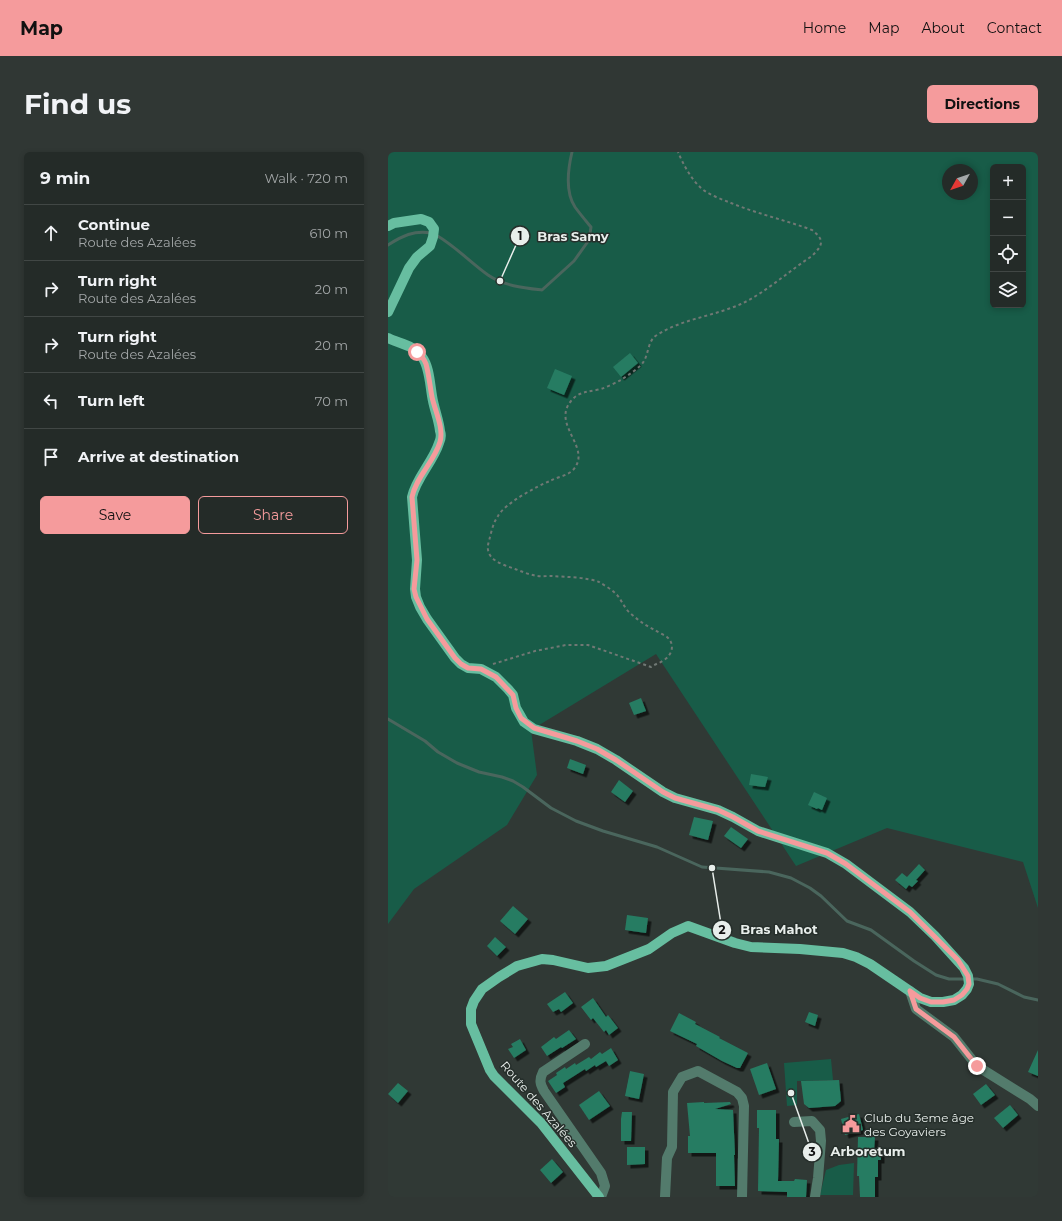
<!DOCTYPE html>
<meta charset="utf-8">
<style>
:root{--surface:#242b28;--page:#303734;--text:#f1f3f6;--muted:#a3a7a8;--line:#414745;--accent:#f59b9c}
body{margin:0;font-family:Montserrat,sans-serif;background:var(--page);color:var(--text)}
.controls{position:absolute;right:12px;top:12px;display:grid;overflow:hidden;border-radius:6px;box-shadow:0 2px 6px #0003}
.controls button{width:36px;height:36px;display:grid;place-items:center;padding:0;border:0;border-bottom:1px solid var(--line);background:var(--surface);color:var(--text);font:20px sans-serif}
.compass{position:absolute;left:554px;top:12px;width:36px;height:36px;border-radius:50%;background:var(--surface);box-shadow:0 2px 6px #0003;rotate:230deg}
.stop{position:absolute;width:12px;height:12px;margin:-9px;border:3px solid #f59b9c;border-radius:50%;background:#fff}
.stop.end{background:#f59b9c;border-color:#fff;box-shadow:0 1px 4px #0008}
.list{margin:0;padding:0;list-style:none}
h2{display:flex;justify-content:space-between;align-items:center;height:52px;margin:0;padding:0 16px;font-size:17px}
h2 small{font-size:13px;font-weight:400;color:var(--muted)}
.list li{display:grid;grid-template-columns:26px 1fr auto;gap:12px;align-items:center;box-sizing:border-box;height:56px;padding:0 16px;border-top:1px solid var(--line)}
.list b{display:block;font-size:15px;white-space:nowrap}
.list p{margin:0;font-size:13px;white-space:nowrap;color:var(--muted)}
.list em{font-size:13px;font-style:normal;color:var(--muted)}
.actions{display:flex;gap:8px;padding:12px 16px}
.actions a{flex:1;padding:9px 0;border:1px solid var(--accent);border-radius:6px;text-align:center;font-size:14px;color:var(--accent)}
.actions .main{background:var(--accent);color:#111}
.icon{flex:none;width:22px;height:22px;fill:none;stroke:currentColor;stroke-width:2;stroke-linecap:round;stroke-linejoin:round}
.map{position:relative;flex:none;width:650px;height:1045px;overflow:hidden;border-radius:6px}
header{display:flex;align-items:center;gap:24px;box-sizing:border-box;height:56px;padding:0 20px;background:var(--accent);color:#111}
header strong{font-size:19px}
nav{display:flex;gap:22px;margin-inline-start:auto;font-size:14px}
.intro{display:flex;align-items:center;justify-content:space-between;box-sizing:border-box;height:96px;padding:0 24px}
h1{margin:0;font-size:28px}
.button{padding:10px 18px;border-radius:6px;background:var(--accent);color:#111;font-size:14px;font-weight:700}
main{display:flex;gap:24px;padding:0 24px}
aside{flex:1;background:var(--surface);border-radius:6px;box-shadow:0 2px 6px #0003}
.map>svg:first-child{display:block}
</style>
<header>
<strong>Map</strong>
<nav><a>Home</a><a>Map</a><a>About</a><a>Contact</a></nav>
</header>
<div class="intro"><h1>Find us</h1><a class="button">Directions</a></div>
<main>
<aside>
<h2>9 min<small>Walk · 720 m</small></h2>
<ul class="list">
<li><svg class="icon" aria-label="ahead" viewBox="0 0 24 24"><path d="M12 20V5M6 11l6-6 6 6"/></svg><div><b>Continue</b><p>Route des Azalées</p></div><em>610 m</em></li>
<li><svg class="icon" aria-label="right" viewBox="0 0 24 24"><path d="M7 20v-9h11M14 6l5 5-5 5"/></svg><div><b>Turn right</b><p>Route des Azalées</p></div><em>20 m</em></li>
<li><svg class="icon" aria-label="right" viewBox="0 0 24 24"><path d="M7 20v-9h11M14 6l5 5-5 5"/></svg><div><b>Turn right</b><p>Route des Azalées</p></div><em>20 m</em></li>
<li><svg class="icon" aria-label="left" viewBox="0 0 24 24"><path d="M17 20v-9H6M10 6l-5 5 5 5"/></svg><div><b>Turn left</b></div><em>70 m</em></li>
<li><svg class="icon" aria-label="arrive" viewBox="0 0 24 24"><path d="M6 21V4h12l-3 4 3 4H6"/></svg><div><b>Arrive at destination</b></div></li>
</ul>
<div class="actions"><a class="main">Save</a><a>Share</a></div>
</aside>
<div class="map">
<svg width="650" height="1045" viewBox="0 0 650 1045">
<defs>
<filter id="shadow"><feDropShadow dx="3.5" dy="3.5" stdDeviation="0" flood-color="#0009"/></filter>
</defs>
<rect width="100%" height="100%" fill="#303935"/>
<!-- green -->
<g fill="#185c48" fill-rule="evenodd">
<path d="M0,0H650V756L635,710L499,676L408,714L268,502L143,578L149,623L119,673L26,737L0,772ZM605,15H635V153H605ZM560,18H584V42H560Z"/>
<polygon points="443,907 445,928 409,929 409,953 399,954 396,911"/>
<polygon points="466,1011 465,1043 432,1043 438,1018 451,1013"/>
</g>
<g fill="none" stroke-linecap="round" stroke-linejoin="round">
<!-- stream -->
<g stroke="#4a665d" stroke-width="3">
<path d="M48,83C67,94 82,110 100,123C116,134 136,136 154,138L186,109L201,88L203,75C198,69 192,62 187,55C177,40 180,17 184,0"/>
<path d="M0,93C14,84 26,78 43,81"/>
<polyline points="0,567 37,589 50,600 69,611 91,620 114,625 125,629 135,635 163,656 188,669 215,679 269,695 314,715 381,720 403,726 422,736 433,744 459,769 483,778 526,809 548,823 561,827 589,827 610,832 636,845 650,848"/>
</g>
</g>
<!-- building -->
<g fill="#277b62" filter="url(#shadow)">
<polygon points="242,201 250,211 233,225 225,215"/>
<polygon points="167,217 184,224 176,243 159,236"/>
<polygon points="253,546 258,559 246,563 241,551"/>
<polygon points="182,607 198,613 195,622 179,616"/>
<polygon points="363,622 380,625 377,635 361,633"/>
<polygon points="231,628 245,639 237,650 223,640"/>
<polygon points="426,640 439,646 434,658 430,656 429,657 420,653"/>
<polygon points="306,665 325,669 320,688 301,683"/>
<polygon points="343,675 360,687 353,696 336,684"/>
<polygon points="531,712 537,718 528,728 530,729 524,735 521,733 518,737 507,728 514,721 519,725"/>
<polygon points="125,754 140,767 127,782 112,769"/>
<polygon points="239,763 260,766 258,781 237,778"/>
<polygon points="107,785 118,795 109,804 99,794"/>
<polygon points="177,840 185,851 173,860 171,857 165,860 159,852"/>
<polygon points="205,846 218,865 220,863 230,876 221,883 218,878 216,880 205,866 203,868 193,855"/>
<polygon points="421,860 430,863 427,874 417,870"/>
<polygon points="291,861 308,870 307,872 332,885 331,886 360,901 352,916 349,916 334,909 308,894 309,892 282,879"/>
<polygon points="181,878 188,887 174,896 173,895 159,904 153,895 166,885 168,887"/>
<polygon points="132,887 138,898 126,906 120,897 125,895 123,892"/>
<polygon points="223,896 230,908 221,914 218,909 208,915 207,913 198,919 197,917 175,931 177,935 168,941 160,929 169,923 168,921 177,915 178,917 187,911 188,913 201,905 205,909 203,907 212,900 214,902"/>
<polygon points="650,898 650,924 640,920"/>
<polygon points="379,911 388,937 371,943 362,917"/>
<polygon points="242,919 256,922 251,947 237,944"/>
<polygon points="451,928 453,949 447,954 421,956 416,952 413,929"/>
<polygon points="10,931 20,939 10,951 0,942"/>
<polygon points="598,932 607,943 593,953 585,942"/>
<polygon points="211,939 222,954 201,968 191,953"/>
<polygon points="316,950 316,951 342,950 343,952 327,957 345,958 347,1003 346,1003 347,1034 328,1034 328,1001 300,1001 300,984 302,984 299,951"/>
<polygon points="622,953 630,963 615,976 606,966"/>
<polygon points="369,958 388,958 388,987 391,987 390,1029 406,1029 407,1027 419,1028 418,1045 399,1045 399,1040 370,1039 371,976 369,976"/>
<polygon points="234,960 244,960 243,989 233,989 233,967"/>
<polygon points="471,962 475,978 457,983 453,967"/>
<polygon points="470,985 487,985 486,999 493,999 493,1008 490,1008 490,1025 487,1025 487,1045 472,1045 471,1024 469,1024"/>
<polygon points="239,995 257,995 257,1012 239,1013"/>
<polygon points="164,1007 175,1020 163,1031 152,1018"/>
</g>
<g fill="none" stroke-linecap="round" stroke-linejoin="round">
<!-- path -->
<path stroke="#707874" stroke-width="2" stroke-dasharray="3 3" stroke-linecap="butt" d="M105,512L147,499L178,493H200L263,515C267,512 272,511 276,508C284,503 287,493 280,486C277,483 271,481 267,478C258,474 250,468 242,461C236,456 233,446 227,441C223,437 216,433 211,430C198,425 178,425 163,424C157,424 151,425 145,423C139,422 133,419 127,417C113,412 95,407 101,389C103,381 105,371 110,364C116,352 149,334 162,329C169,325 179,324 185,318C205,296 163,273 183,249C191,239 201,240 213,237C219,235 227,231 233,228C240,223 252,216 256,209C261,200 260,188 269,183C294,167 326,164 353,152C377,141 401,119 424,104C435,93 437,88 424,78C397,68 370,62 343,51C333,47 321,43 313,36C303,27 295,12 290,0"/>
<!-- minor -->
<g stroke="#537b6c" stroke-width="10">
<polyline points="522,839 528,857 566,885 589,914 642,947 650,954"/>
<path d="M197,892L155,920C151,928 152,932 156,939L213,1021L217,1034L213,1045"/>
<polyline points="406,970 424,969 432,978 433,989 430,1026 427,1045"/>
<polyline points="277,1045 279,1006 284,995 285,940 294,925 310,919 349,940 354,946 356,954 354,1045"/>
</g>
<!-- major -->
<g stroke="#67bea0" stroke-width="10">
<polyline points="0,74 6,71 33,67 41,70 46,77 45,85 42,94 29,105 21,116 0,160"/>
<path d="M0,186C12,192 26,193 34,205C42,215 42,236 45,249C47,259 51,269 52,279C53,282 53,287 51,291C45,310 28,326 24,345L29,408L27,437L28,445L32,455L39,467L67,506L73,512L80,516L93,517L108,525L120,537L125,543L128,556L136,570L146,577L189,589L209,597L228,608L275,640L287,646L330,658L345,665L370,679L439,701L458,712L522,760L547,784L576,816L580,824L581,832L579,837L574,843L566,848L555,850H543L532,846L482,812L468,805L455,801L412,797L363,795L347,791L300,774L284,781L261,797L218,814L200,816L165,808L154,807L129,814L111,825L94,837L86,849L83,857V872L102,918L106,924L153,971L211,1045"/>
</g>
</g>
<g fill="none" stroke-linecap="round" stroke-linejoin="round">
<!-- route -->
<path stroke="#f59b9c" stroke-width="5" d="M29,200C33,203 36,207 38,212C41,223 42,235 44,245C47,259 56,276 52,290C46,310 28,325 24,345L29,408L26,437L28,445L39,467L67,506L73,512L80,516L93,517L108,525L125,543L128,556L133,566L146,576L189,589L209,597L228,608L275,640L287,646L330,658L345,665L370,679L439,701L458,712L522,760L570,808L580,824L581,832L579,837L574,843L566,848L555,850H543L532,846L522,839L528,857L566,885L589,914"/>
</g>
<!-- icons -->
<defs>
<g id="civic-bare" transform="scale(1.38)"><path d="M-.6-6.5H3V-4.5H.6V-3L4-1V1h2V6H-6V1h2V-1L-.6-3ZM-1.2 2.5V6h2.4V2.5Z" fill="#f59b9c" stroke="#262f2b" stroke-width="2.5" paint-order="stroke"/></g>
</defs>
<g fill-rule="evenodd">
<use href="#civic-bare" x="463" y="972"/>
</g>
<g text-anchor="middle" dominant-baseline="central" stroke-width="3" stroke-linejoin="round" paint-order="stroke">
<!-- street labels -->
<g font-size="12" fill="#e8eeeb" stroke="#262f2b">
<text transform="translate(151 952) rotate(49)">Route des Azalées</text>
</g>
<!-- poi labels -->
<g font-size="12" fill="#e8eeeb" stroke="#262f2b" text-anchor="start">
<text x="476" y="965">Club du 3eme âge<tspan x="476" dy="14">des Goyaviers</tspan></text>
</g>
</g>
<!-- callouts -->
<path fill="none" stroke="#e8eeeb" stroke-width="1.5" d="M112 129L132 84M324 716L334 778M403 941L424 1000"/>
<g fill="#e8eeeb" stroke="#262f2b" stroke-width="1.5">
<circle cx="112" cy="129" r="4"/>
<circle cx="324" cy="716" r="4"/>
<circle cx="403" cy="941" r="4"/>
<circle cx="132" cy="84" r="10"/>
<circle cx="334" cy="778" r="10"/>
<circle cx="424" cy="1000" r="10"/>
</g>
<g font-size="12" text-anchor="middle" font-weight="bold" fill="#111">
<text x="132" y="88">1</text>
<text x="334" y="782">2</text>
<text x="424" y="1004">3</text>
</g>
<g font-size="13" text-anchor="middle" font-weight="bold" fill="#e8eeeb" stroke="#262f2b" stroke-width="3" stroke-linejoin="round" paint-order="stroke">
<text x="185" y="89">Bras Samy</text>
<text x="391" y="782">Bras Mahot</text>
<text x="480" y="1004">Arboretum</text>
</g>
</svg>
<div class="controls">
<button>+</button>
<button>−</button>
<button><svg class="icon" aria-label="locate" viewBox="0 0 24 24"><circle cx="12" cy="12" r="6"/><path d="M12 2v4M12 18v4M2 12h4M18 12h4"/></svg></button>
<button><svg class="icon" aria-label="layers" viewBox="0 0 24 24"><path d="M12 4l9 5-9 5-9-5zM3 14l9 5 9-5"/></svg></button>
</div>
<svg class="compass" viewBox="-18 -18 36 36"><path d="M0-13l5 13h-10z" fill="#e53935"/><path d="M0 13l5-13h-10z" fill="#a3a7a8"/></svg>
<div class="stop" style="left:29px;top:200px"></div>
<div class="stop end" style="left:589px;top:914px"></div>
</div>
</main>
